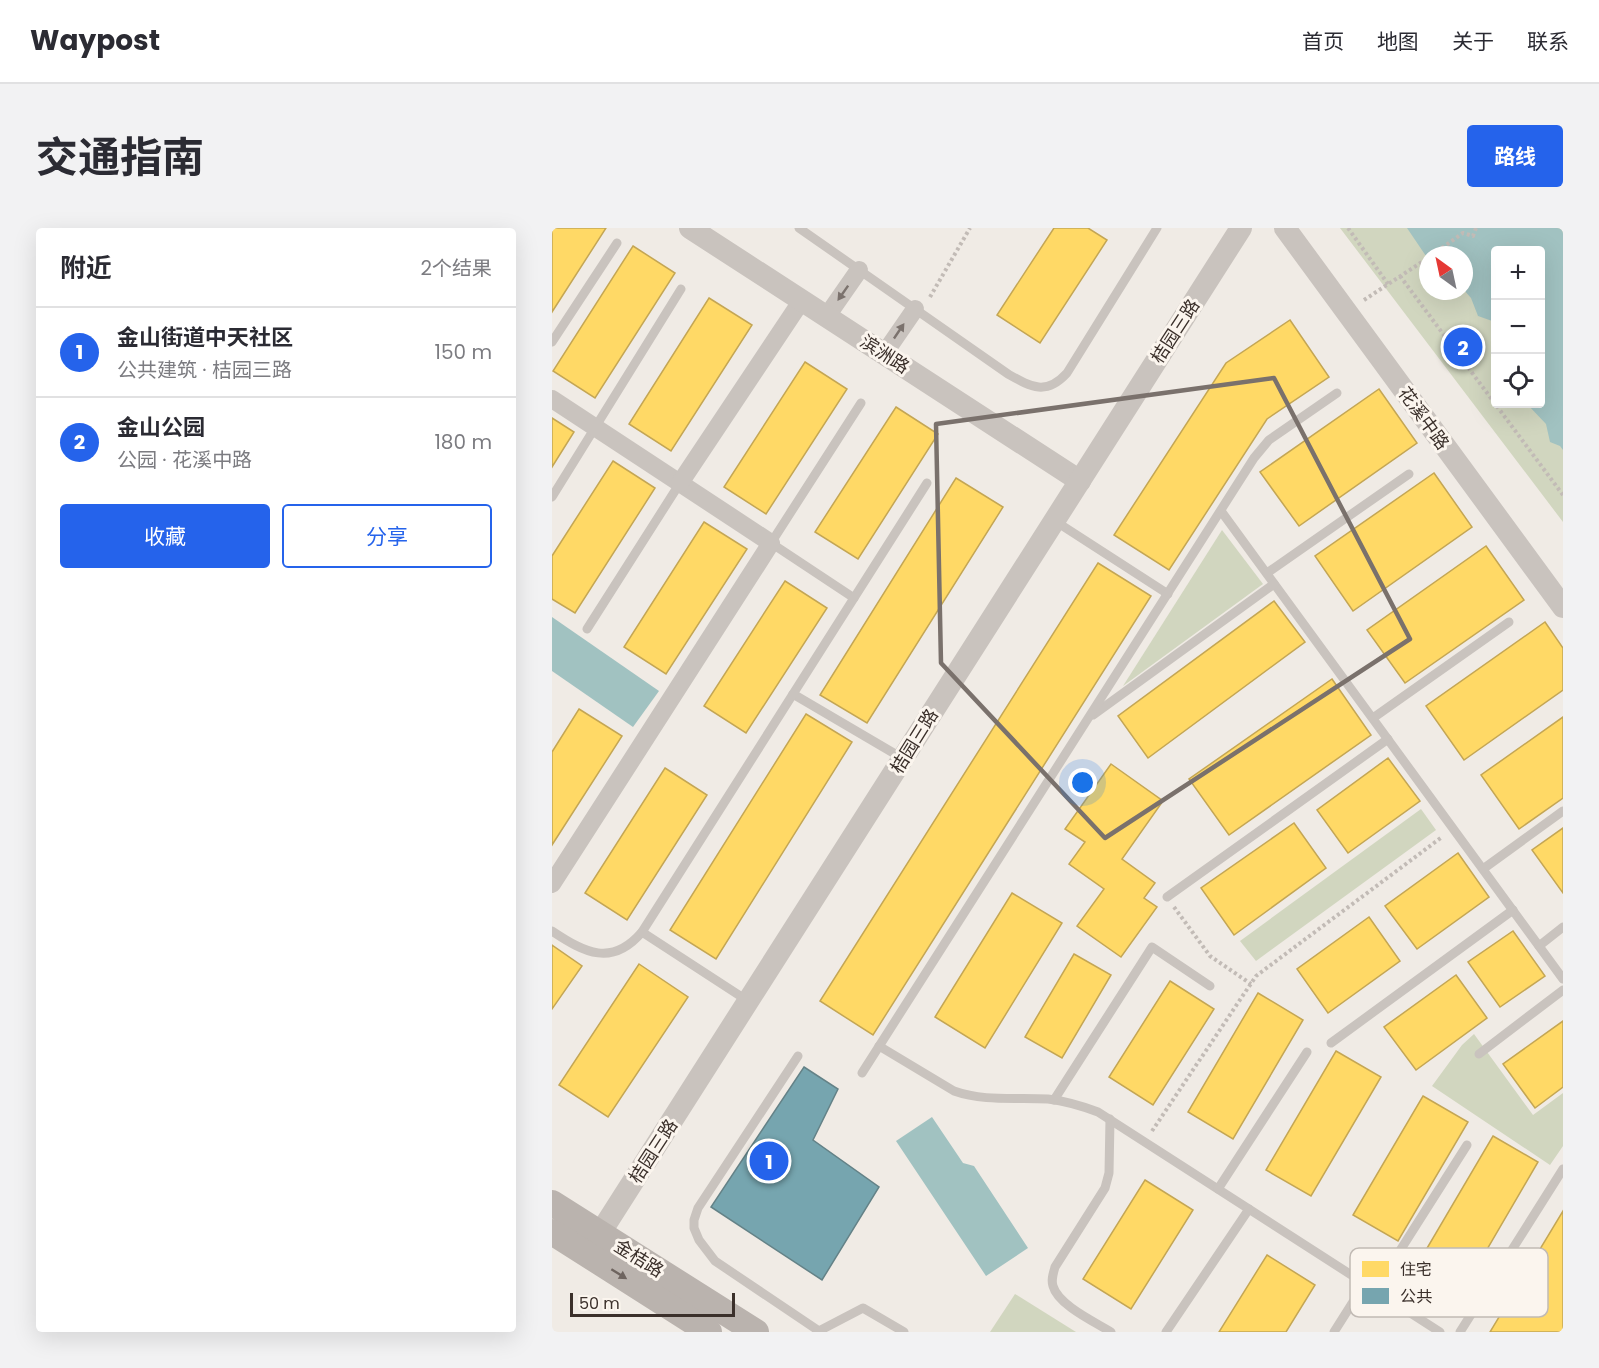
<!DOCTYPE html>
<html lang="zh">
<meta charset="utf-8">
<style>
:root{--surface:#fff;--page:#f2f2f3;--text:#2b2b33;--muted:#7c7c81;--line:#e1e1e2;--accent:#2563eb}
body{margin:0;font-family:Poppins,"Noto Sans SC",sans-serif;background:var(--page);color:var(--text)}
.controls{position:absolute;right:18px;top:18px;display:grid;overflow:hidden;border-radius:6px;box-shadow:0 6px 24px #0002}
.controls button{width:54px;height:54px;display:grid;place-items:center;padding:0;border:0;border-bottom:2px solid var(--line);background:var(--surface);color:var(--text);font:30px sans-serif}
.compass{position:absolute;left:867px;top:18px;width:54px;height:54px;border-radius:50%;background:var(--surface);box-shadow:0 6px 24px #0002;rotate:327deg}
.scale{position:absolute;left:18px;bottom:15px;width:165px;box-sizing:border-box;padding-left:6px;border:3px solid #3b302b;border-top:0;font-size:16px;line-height:21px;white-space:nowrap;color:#3b302b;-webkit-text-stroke:4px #fbf5ee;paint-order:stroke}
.you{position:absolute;left:531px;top:555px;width:21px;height:21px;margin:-15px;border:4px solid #fff;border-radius:50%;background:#1a73e8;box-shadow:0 0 0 9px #1a73e833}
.badge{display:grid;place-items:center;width:39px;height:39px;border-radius:50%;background:var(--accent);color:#fff;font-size:20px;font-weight:700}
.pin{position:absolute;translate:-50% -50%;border:3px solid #fff;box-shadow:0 2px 6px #0006}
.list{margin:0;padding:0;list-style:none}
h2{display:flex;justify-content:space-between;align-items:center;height:78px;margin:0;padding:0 24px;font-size:26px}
h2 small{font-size:20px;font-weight:400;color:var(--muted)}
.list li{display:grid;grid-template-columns:39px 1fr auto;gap:18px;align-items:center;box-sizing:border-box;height:90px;padding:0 24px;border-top:2px solid var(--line)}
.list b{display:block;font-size:22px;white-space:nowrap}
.list p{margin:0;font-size:20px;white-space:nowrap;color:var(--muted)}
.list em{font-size:20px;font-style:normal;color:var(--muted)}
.actions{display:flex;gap:12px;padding:18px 24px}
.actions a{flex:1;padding:14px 0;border:2px solid var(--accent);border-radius:6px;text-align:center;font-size:21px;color:var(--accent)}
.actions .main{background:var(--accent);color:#fff}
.icon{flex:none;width:33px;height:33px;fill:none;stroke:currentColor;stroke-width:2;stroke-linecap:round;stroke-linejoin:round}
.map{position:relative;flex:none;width:1011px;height:1104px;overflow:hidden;border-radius:6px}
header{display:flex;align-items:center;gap:36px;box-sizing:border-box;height:84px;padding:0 30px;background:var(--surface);border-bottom:2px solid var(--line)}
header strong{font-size:28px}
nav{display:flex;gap:33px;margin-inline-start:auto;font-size:21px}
.intro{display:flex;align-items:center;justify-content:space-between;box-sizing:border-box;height:144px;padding:0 36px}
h1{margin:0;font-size:42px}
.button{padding:15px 27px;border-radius:6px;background:var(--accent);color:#fff;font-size:21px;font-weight:700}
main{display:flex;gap:36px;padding:0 36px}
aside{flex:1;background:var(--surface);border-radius:6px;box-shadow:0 6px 24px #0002}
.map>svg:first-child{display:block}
</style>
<header>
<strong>Waypost</strong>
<nav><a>首页</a><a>地图</a><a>关于</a><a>联系</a></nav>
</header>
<div class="intro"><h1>交通指南</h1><a class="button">路线</a></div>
<main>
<aside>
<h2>附近<small>2个结果</small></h2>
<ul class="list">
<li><span class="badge">1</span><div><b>金山街道中天社区</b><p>公共建筑 · 桔园三路</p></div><em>150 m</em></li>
<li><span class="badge">2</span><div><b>金山公园</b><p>公园 · 花溪中路</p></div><em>180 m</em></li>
</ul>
<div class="actions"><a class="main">收藏</a><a>分享</a></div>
</aside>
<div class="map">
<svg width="1011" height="1104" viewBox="0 0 1011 1104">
<rect width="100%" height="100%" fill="#f0ebe5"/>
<!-- green -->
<g fill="#d1d6bf" fill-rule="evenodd">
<path d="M788,0H1011V294ZM944,22H988V176H944ZM876,27H912V63H876Z"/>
<polygon points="670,302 711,356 571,458"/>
<polygon points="869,581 884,602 704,733 688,713"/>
<polygon points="922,806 981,887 1011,865 1011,918 998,937 880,858 910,817"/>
<polygon points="463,1066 524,1104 438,1104"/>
</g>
<!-- water -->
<g fill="#a1c2c1">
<polygon points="855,0 1011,0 1011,222 1008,218 998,214 994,196 975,176 988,176 988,22 944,22 943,94 926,88 919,70 912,62 912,27 876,27 876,31"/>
<polygon points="0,389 107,463 81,499 0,443"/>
<polygon points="380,889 411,935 422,938 476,1020 434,1048 344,913"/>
</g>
<!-- homes -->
<g fill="#ffd966" stroke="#c4a654" stroke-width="1.5">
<polygon points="0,0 54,0 0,84"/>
<polygon points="502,0 536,0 555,12 488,115 445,87"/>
<polygon points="81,18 123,45 43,170 1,143"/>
<polygon points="157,70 200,97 119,223 77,196"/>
<polygon points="738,92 777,149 715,191 617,342 562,307 674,135"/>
<polygon points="253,134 295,161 214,286 172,259"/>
<polygon points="827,161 865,215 747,298 708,244"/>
<polygon points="344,179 386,206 306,331 263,304"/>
<polygon points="0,190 22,204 0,239"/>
<polygon points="61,233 103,260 23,385 0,371 0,328"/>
<polygon points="882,245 920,299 801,383 763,328"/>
<polygon points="404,250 451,279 315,495 268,467"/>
<polygon points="152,294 195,321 114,446 72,419"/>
<polygon points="934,318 972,372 853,455 815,402"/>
<polygon points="546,335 599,368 321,807 268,773"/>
<polygon points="233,353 275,380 194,505 152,478"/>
<polygon points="722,373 753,414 596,530 566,488"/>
<polygon points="993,394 1011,420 1011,462 912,532 874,478"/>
<polygon points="780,451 819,507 677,607 637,551"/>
<polygon points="27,481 70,508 0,617 0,524"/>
<polygon points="254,486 300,514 164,731 118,702"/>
<polygon points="1011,489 1011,570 967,601 929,547"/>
<polygon points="836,530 868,573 796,625 765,582"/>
<polygon points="559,536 611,573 570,631 603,655 592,670 605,679 569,729 525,698 552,661 517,636 533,614 513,601"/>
<polygon points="113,540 155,567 75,692 33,665"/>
<polygon points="742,595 774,640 682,707 649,660"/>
<polygon points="1011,600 1011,665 980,622"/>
<polygon points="906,625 937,669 865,721 833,678"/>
<polygon points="460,665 510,695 433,820 383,789"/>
<polygon points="817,689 848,733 776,785 745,741"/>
<polygon points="961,703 993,748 948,779 916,734"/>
<polygon points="0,717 30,738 0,781"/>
<polygon points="522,726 559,747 510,830 473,809"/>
<polygon points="87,736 136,769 56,889 7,857"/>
<polygon points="904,747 935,790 864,842 832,799"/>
<polygon points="618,753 662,781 601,877 557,849"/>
<polygon points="706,765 751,792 681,911 636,884"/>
<polygon points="1011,793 1011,859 983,880 951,836"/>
<polygon points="784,823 829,849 759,968 714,942"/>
<polygon points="871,868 916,894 846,1013 801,987"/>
<polygon points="941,908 986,934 916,1054 871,1027"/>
<polygon points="593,952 641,982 579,1081 531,1051"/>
<polygon points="1011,983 1011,1104 938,1104"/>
<polygon points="715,1027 763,1057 734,1104 667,1104"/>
</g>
<!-- public -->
<polygon fill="#76a5af" stroke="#648287" stroke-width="1.5" points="252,839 286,861 261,912 327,959 270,1052 159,979"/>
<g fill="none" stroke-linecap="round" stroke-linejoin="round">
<!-- path -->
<g stroke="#c2bbb6" stroke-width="4" stroke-dasharray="3 3" stroke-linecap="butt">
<polyline points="796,0 836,56"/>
<polyline points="880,27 911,5 921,8 924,0"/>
<polyline points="848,48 1011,267"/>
<polyline points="378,69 418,0"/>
<polyline points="812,72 876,30"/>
<polyline points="622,679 658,728 699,756"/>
<polyline points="600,903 704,748 890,609"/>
</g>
<!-- service -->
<g stroke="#c9c3be" stroke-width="9">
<path d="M247,0L456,146C479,159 494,168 515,145L605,0"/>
<polyline points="0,114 65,15"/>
<polyline points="0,269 129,61"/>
<polyline points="669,283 1011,751"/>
<polyline points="503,293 616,366"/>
<polyline points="715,345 857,246"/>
<polyline points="302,370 219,315 309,175"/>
<polyline points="35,401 128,255"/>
<polyline points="241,466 350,530"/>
<polyline points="541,487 722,356"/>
<polyline points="821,490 957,394"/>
<polyline points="931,641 1011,583"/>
<polyline points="615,669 836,511"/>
<path d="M0,703C33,725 60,739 90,704L375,255"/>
<polyline points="90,704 196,773"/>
<polyline points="987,718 1011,699"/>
<polyline points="779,815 961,682"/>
<path d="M327,818L402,863C433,874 464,869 496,871C513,873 530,878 546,884L888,1104"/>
<polyline points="927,826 1011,762"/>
<polyline points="246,828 146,980 142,992 142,1000 147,1012 163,1033 267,1103"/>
<polyline points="310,845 702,230 717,212 785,165"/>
<polyline points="502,872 600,719 658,758"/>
<path d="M558,891L557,945L553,960L503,1039C501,1046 499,1052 501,1058C506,1077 543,1094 559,1104"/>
<polyline points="666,961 755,824"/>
<polyline points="823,1062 915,917"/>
<polyline points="265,1104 311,1080 352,1104"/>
<polyline points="614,1104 697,981"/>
<polyline points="782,1104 813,1055"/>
<polyline points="908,1104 1011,941"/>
</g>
<!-- minor -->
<g stroke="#c9c3be" stroke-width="18">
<polyline points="275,88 307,42"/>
<polyline points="332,126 363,81"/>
<polyline points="0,171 219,315 0,656"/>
<polyline points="128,255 250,72"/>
</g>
<!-- tertiary -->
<g stroke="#c9c3be" stroke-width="22">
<polyline points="138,0 528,253"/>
<polyline points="733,0 1011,379"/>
<polyline points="38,1021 689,0"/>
</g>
<!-- secondary -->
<g stroke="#bab3ae" stroke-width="26">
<polyline points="0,975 204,1104"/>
<polyline points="0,1004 157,1104"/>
</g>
</g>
<!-- one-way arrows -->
<defs><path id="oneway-solid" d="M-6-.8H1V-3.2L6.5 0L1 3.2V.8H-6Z" transform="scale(1.5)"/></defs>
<g fill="#7b726d">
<use href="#oneway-solid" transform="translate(291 65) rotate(125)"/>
<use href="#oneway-solid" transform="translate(347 103) rotate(-56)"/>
</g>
<use fill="#6e645f" href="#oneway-solid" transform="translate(67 1046) rotate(32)"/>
<!-- marked area -->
<path fill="none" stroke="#7a716c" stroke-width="4.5" stroke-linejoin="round" d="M722,150L858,411L553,610L389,435L384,196Z"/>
<g text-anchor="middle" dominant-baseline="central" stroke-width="6" stroke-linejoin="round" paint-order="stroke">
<!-- street labels -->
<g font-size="18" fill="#3b302b" stroke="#fbf5ee">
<text transform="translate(623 103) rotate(-57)">桔园三路</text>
<text transform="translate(333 126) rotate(33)">滨洲路</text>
<text transform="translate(872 190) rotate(54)">花溪中路</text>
<text transform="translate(362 513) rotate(-58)">桔园三路</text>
<text transform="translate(101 923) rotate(-57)">桔园三路</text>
<text transform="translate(87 1030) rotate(32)">金桔路</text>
</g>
</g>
<!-- legend -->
<rect x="798" y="1020" width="198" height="69" rx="9" fill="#fbf5ee" stroke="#c1bab4" stroke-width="1.5"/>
<rect x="810" y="1033" width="27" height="16" fill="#ffd966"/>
<rect x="810" y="1060" width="27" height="16" fill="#76a5af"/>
<g font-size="16" fill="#3b302b">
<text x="848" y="1047">住宅</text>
<text x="848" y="1074">公共</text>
</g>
</svg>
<div class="controls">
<button>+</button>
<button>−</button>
<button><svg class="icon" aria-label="locate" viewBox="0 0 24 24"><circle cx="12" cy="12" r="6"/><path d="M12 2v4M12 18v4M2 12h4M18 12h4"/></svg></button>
</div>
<svg class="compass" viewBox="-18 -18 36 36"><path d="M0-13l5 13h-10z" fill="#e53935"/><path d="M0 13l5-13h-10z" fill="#7c7c81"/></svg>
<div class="scale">50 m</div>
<div class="you"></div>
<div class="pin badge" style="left:217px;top:933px">1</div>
<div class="pin badge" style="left:911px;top:119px">2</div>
</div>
</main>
